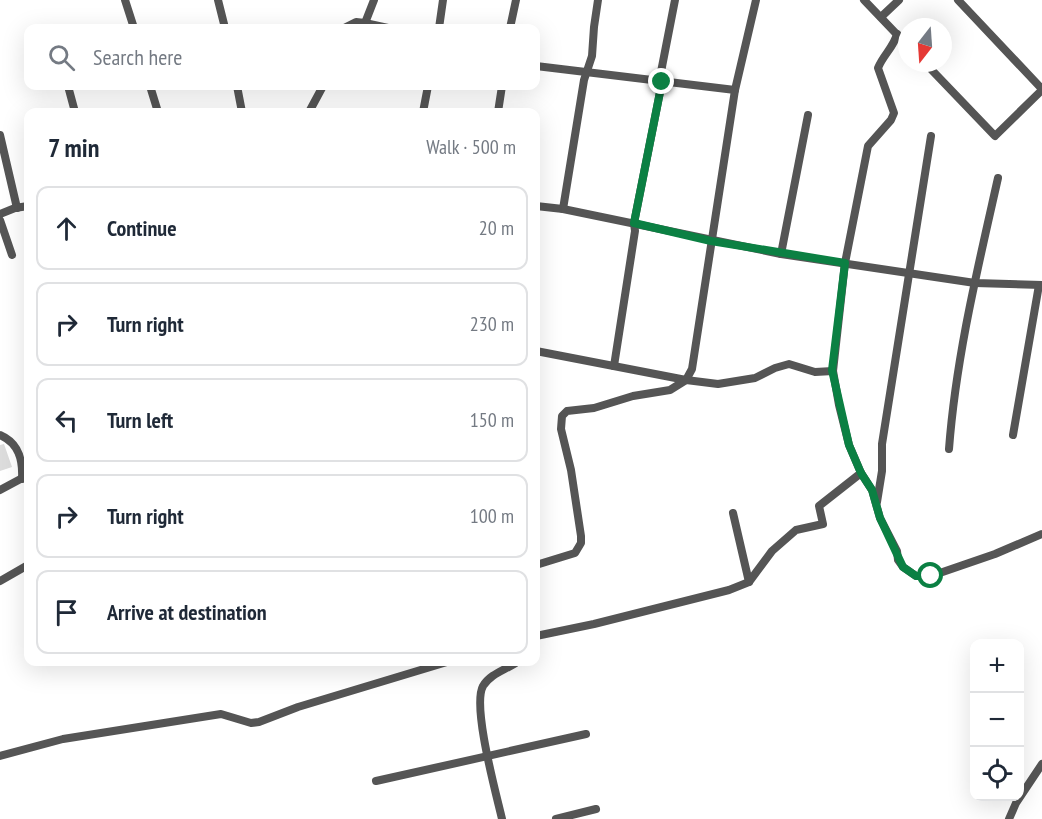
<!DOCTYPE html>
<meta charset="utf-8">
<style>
:root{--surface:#fff;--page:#f2f2f3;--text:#1f2937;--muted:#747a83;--line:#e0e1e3}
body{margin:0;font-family:"PT Sans Narrow",sans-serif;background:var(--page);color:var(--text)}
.controls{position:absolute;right:18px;bottom:18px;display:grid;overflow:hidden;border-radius:12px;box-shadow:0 6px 24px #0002}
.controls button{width:54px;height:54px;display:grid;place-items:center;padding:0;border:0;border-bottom:2px solid var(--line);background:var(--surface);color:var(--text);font:30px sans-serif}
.compass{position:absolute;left:898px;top:18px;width:54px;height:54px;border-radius:50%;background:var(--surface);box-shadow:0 6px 24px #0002;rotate:197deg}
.stop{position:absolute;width:18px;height:18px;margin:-14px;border:4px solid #0b8043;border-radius:50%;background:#fff}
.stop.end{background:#0b8043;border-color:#fff;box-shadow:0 2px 6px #0008}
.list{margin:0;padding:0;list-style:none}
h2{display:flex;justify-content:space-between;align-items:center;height:78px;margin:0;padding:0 24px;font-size:26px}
h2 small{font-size:20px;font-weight:400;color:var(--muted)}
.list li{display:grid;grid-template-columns:39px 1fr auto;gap:18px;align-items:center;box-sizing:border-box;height:84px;margin:0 12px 12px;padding:0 12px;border:2px solid var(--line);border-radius:12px}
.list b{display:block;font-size:22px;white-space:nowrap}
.list em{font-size:20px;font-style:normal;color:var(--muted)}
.icon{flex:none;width:33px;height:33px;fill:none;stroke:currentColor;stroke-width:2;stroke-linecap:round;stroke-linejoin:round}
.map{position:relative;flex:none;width:1042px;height:819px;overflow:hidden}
.search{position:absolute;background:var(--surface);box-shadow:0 6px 24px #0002;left:24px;top:24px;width:516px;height:66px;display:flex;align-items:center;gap:15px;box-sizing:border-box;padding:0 21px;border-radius:12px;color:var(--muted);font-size:22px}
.panel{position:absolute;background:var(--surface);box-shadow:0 6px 24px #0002;left:24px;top:108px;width:516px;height:558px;border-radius:12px}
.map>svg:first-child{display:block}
</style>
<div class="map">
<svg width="1042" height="819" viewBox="0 0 1042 819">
<rect width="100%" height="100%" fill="#fff"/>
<!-- green -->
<polygon fill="#dcdcdc" points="4,444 12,467 0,471 0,445"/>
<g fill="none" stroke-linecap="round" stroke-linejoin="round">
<!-- street -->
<g stroke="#555" stroke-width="8">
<polyline points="125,0 134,28"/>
<polyline points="218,0 225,28"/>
<polyline points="864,0 907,45"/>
<polyline points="958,0 1042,89"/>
<polyline points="881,17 899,0"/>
<polyline points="365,23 388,28"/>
<polyline points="344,28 356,22 365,23 374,0"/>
<polyline points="439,28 443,0"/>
<polyline points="510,28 516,0"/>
<path d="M897,34C894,47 883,55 878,68L894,113L891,120L868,146L845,263L833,371L839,405L849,445L861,473L872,490L880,518L897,551L898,560L903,567L916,576H931L995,554L1042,534"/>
<polyline points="925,63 995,136 1042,90"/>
<polyline points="536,66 735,90"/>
<polyline points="68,86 75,112"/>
<polyline points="150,86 158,112"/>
<polyline points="237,86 242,112"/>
<polyline points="309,112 323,86"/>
<polyline points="423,112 428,86"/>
<polyline points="498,112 502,86"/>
<polyline points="0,135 17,208"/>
<polyline points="536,206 563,209 781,254 975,283 1042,285"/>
<polyline points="563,209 584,80 592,56 594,27 598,0"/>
<polyline points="0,214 15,208 28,206"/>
<polyline points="0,220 12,255"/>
<polyline points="781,254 808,115"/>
<polyline points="536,351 686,380 718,384 755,378 775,368 789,364 815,372 833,371"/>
<polyline points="614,366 635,231 634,223 662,82 660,77 675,0"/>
<path d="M0,435C19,443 23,460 22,479"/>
<polyline points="1013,435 1039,285"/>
<path d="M949,449C956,357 978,267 998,178"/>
<polyline points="0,490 28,475"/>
<polyline points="877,502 882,471 882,444 931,136"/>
<polyline points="733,513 749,582"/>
<polyline points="536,565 575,553 581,543 581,536 571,470 561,429 562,416 567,411 594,408 633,396 670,390 686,380 692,369 735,90 756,0"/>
<polyline points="0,581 28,565"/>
<polyline points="536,636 594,624 729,590 749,582 772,551 796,530 823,524 819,506 861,473"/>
<polyline points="0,756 63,739 221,714 251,723 259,722 298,707 447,662"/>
<polyline points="376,781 586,734"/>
<path d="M502,819C496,793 472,706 483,686C491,673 506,670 517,662"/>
<polyline points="556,819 596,809"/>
<polyline points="1009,819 1016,803 1042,764"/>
</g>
</g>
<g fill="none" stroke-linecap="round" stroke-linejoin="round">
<!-- route -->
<polyline stroke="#0b8043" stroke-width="8" points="662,82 634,223 711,241 845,263 832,370 849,445 861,473 872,490 880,518 903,567 916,576 931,576"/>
</g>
</svg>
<div class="controls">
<button>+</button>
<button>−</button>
<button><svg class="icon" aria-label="locate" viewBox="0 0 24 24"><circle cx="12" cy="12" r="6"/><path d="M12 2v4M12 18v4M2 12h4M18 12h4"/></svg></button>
</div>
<svg class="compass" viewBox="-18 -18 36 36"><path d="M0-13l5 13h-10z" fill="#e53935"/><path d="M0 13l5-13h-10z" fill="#747a83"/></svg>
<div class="stop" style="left:931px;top:576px"></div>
<div class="stop end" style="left:662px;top:82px"></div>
<div class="search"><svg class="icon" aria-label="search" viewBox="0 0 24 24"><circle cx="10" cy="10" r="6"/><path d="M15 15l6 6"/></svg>Search here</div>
<section class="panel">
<h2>7 min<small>Walk · 500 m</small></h2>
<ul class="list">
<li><svg class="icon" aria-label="ahead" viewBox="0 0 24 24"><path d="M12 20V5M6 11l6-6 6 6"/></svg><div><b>Continue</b></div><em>20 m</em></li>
<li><svg class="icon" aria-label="right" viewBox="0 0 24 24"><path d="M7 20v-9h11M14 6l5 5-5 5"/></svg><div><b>Turn right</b></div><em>230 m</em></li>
<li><svg class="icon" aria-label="left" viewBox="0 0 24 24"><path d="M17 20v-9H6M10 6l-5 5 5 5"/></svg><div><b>Turn left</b></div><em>150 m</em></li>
<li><svg class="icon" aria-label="right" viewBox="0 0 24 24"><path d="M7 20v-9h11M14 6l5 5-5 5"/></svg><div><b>Turn right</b></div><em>100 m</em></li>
<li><svg class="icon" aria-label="arrive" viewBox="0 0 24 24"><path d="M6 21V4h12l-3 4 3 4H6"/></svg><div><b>Arrive at destination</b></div></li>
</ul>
</section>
</div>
